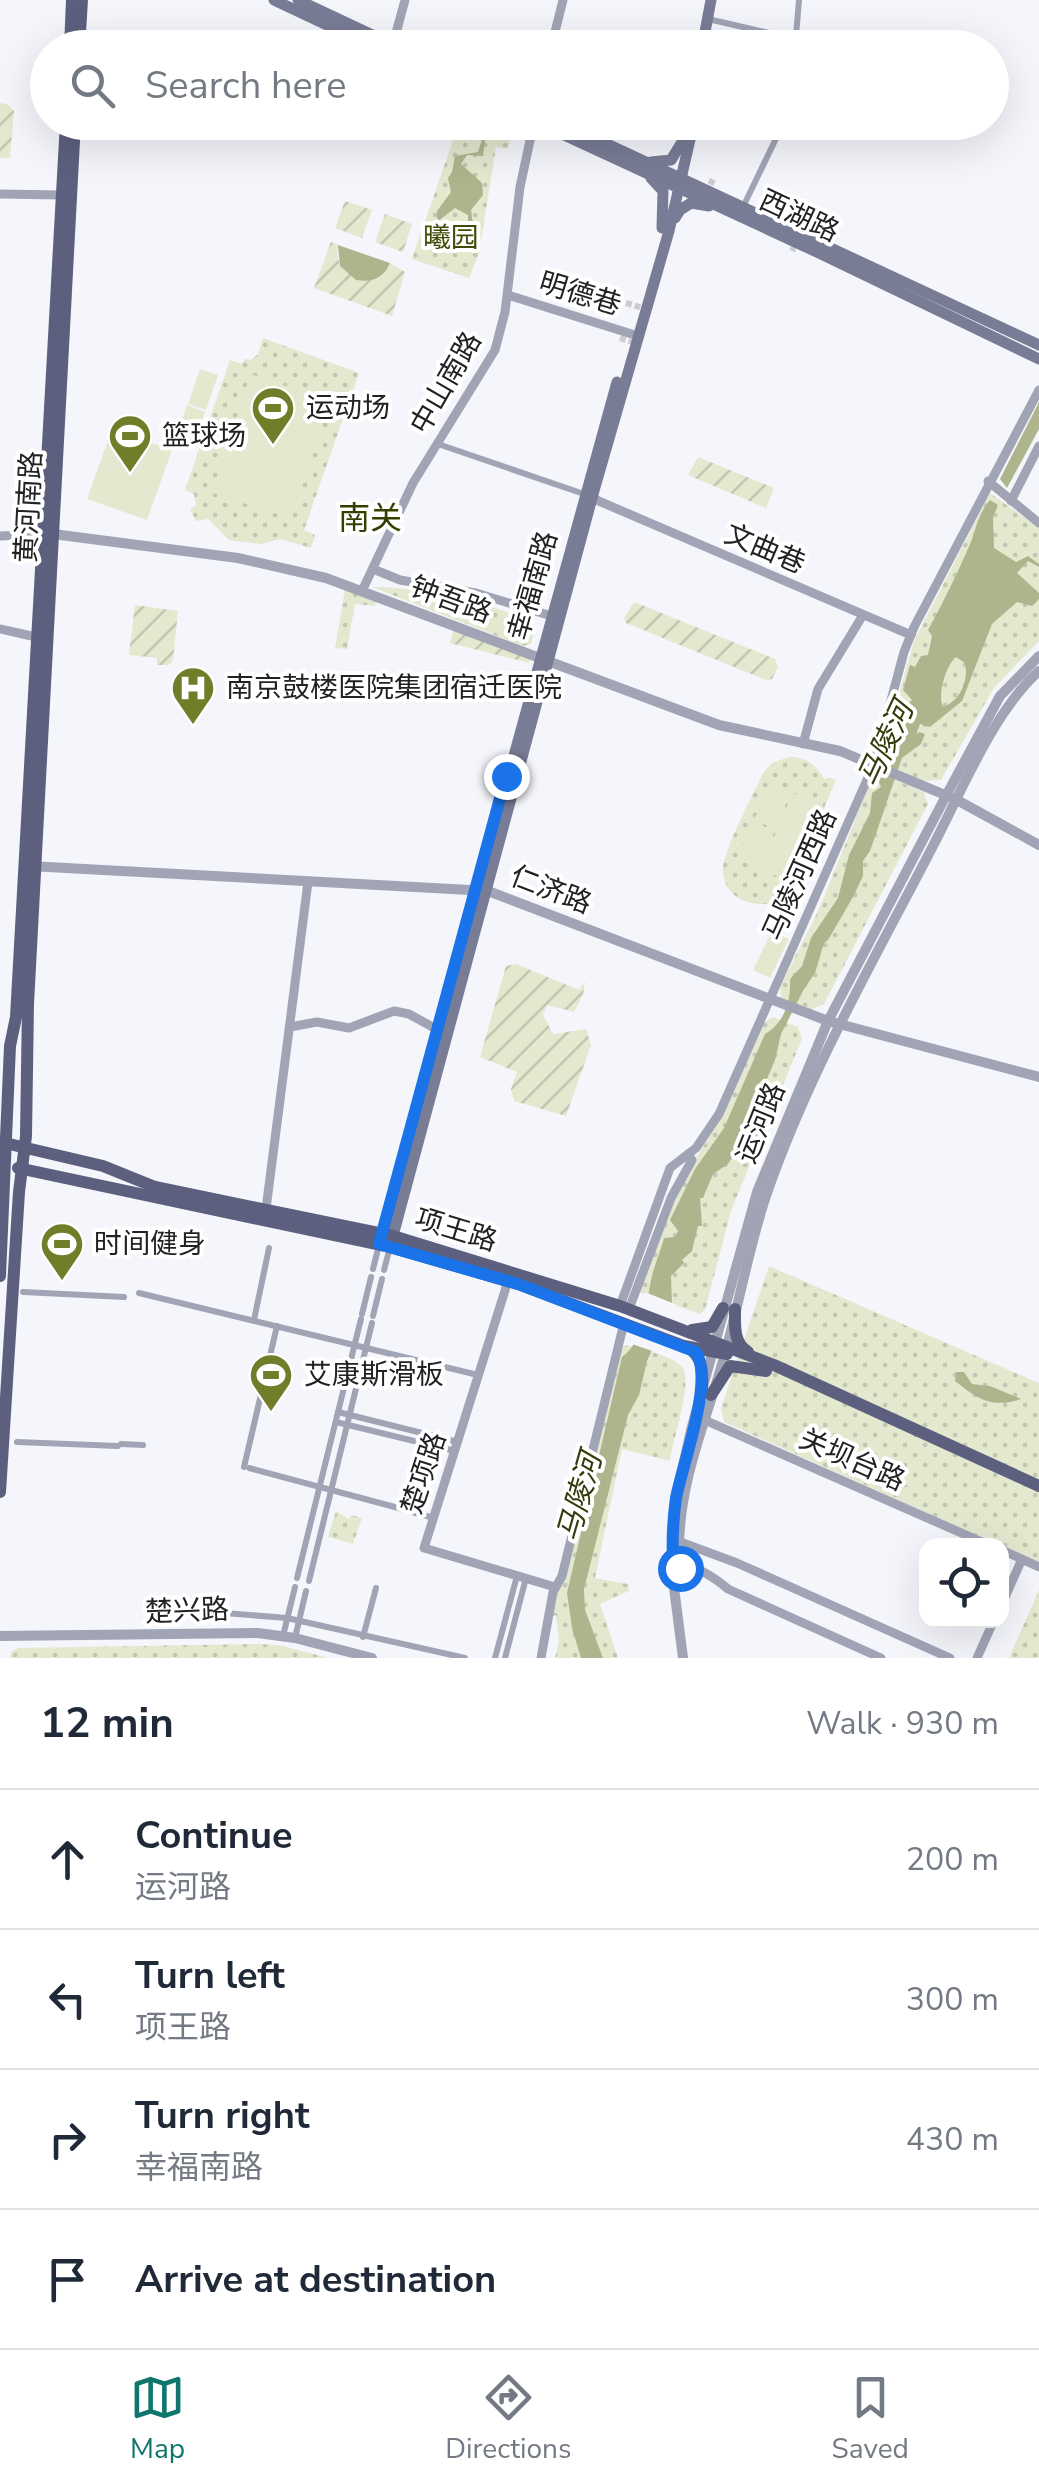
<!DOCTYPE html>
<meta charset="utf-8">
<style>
:root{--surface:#fff;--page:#f2f2f3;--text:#1f2937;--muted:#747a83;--line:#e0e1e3;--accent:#0f766e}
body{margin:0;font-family:"Nunito Sans","Noto Sans SC",sans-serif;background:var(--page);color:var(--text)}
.controls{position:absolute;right:30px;bottom:30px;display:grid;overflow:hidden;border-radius:20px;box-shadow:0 10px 40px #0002}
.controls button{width:90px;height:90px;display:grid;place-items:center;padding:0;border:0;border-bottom:2px solid var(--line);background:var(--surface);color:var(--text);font:50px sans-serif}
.stop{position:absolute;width:30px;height:30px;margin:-22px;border:8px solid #1a73e8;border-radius:50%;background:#fff}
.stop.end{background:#1a73e8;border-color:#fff;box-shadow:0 2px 10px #0008}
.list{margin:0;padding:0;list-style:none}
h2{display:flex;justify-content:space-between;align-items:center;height:130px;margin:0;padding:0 40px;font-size:42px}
h2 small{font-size:32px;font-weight:400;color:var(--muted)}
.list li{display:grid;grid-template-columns:65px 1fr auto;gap:30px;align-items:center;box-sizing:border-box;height:140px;padding:0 40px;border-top:2px solid var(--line)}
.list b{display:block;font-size:38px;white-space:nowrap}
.list p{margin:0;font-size:32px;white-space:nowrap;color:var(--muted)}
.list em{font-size:32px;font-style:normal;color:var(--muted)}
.icon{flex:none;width:55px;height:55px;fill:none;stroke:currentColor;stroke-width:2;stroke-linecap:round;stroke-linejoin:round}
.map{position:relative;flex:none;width:1039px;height:1658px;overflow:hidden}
.search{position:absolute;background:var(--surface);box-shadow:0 10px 40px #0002;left:30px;right:30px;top:30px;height:110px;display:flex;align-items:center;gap:25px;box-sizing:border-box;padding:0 35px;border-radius:55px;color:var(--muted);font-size:38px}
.sheet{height:690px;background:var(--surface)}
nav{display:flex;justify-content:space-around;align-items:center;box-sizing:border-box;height:140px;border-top:2px solid var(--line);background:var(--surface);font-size:28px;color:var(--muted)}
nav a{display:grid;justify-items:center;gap:5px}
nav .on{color:var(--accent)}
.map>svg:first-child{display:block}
</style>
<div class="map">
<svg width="1039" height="1658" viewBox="0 0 1039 1658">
<defs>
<pattern id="grass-dots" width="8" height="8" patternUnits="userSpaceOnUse" patternTransform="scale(2.5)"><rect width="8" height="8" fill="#e3e8cf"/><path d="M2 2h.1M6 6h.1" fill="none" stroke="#c2c7b2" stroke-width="1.8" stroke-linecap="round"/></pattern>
<pattern id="garden-furrows" width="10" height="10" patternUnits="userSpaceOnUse" patternTransform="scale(2.5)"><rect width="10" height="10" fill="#e3e8cf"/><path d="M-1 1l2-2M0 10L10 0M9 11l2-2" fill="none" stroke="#c2c7b2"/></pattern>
</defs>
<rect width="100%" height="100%" fill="#f5f6fb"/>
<!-- grass -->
<g fill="url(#grass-dots)">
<polygon points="459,123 495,123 512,129 508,149 496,147 479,254 469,278 412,259"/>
<polygon points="263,338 359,373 304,530 315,535 311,548 280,539 261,544 229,540 208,519 196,521 190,509 196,506 194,494 185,490 230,360 242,364 244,359 251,360 258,354"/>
<polygon points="990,493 1039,528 1039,641 994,688 941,780 923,781 887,765 883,762 882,754 914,641"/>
<path d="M372,587C421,587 493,602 536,625L531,644L523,646Z"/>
<polygon points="345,589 376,601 375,606 355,604 347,649 335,648"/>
<path d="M789,757C807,757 816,765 825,780L828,777L836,780L778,915L769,912L772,903C748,908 722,896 723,868C724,849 754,793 763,773L772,763Z"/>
<polygon points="882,774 924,792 928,804 824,1004 810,1010 781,999 780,987 819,909 870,783 877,775"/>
<polygon points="773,1017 798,1027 802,1039 731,1211 705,1310 700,1314 638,1292 684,1177 719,1121 762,1024"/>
<polygon points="769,1266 1039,1383 1039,1563 724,1422 721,1408"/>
<path d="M627,1345C643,1350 668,1354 681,1366C695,1378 672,1441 670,1461L622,1449L595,1578L628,1584L629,1591L600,1604L618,1658H555L559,1641L556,1615L553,1616L554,1599L564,1580L621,1349Z"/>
<polygon points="336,1511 349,1519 351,1515 362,1518 353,1544 328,1537"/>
<polygon points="1039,1590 1039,1658 1009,1658"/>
<polygon points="258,1644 278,1645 329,1658 10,1658 11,1652 18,1648"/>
</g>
<!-- garden -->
<g fill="url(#garden-furrows)">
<polygon points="0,103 7,104 14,111 10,158 0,158"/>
<polygon points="345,201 372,210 362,238 335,228"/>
<polygon points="385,214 412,224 403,252 375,242"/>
<path d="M331,242L338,245C335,265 344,271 360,281L374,279L390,263L405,272L392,316L314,288Z"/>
<polygon points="698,457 774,488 766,508 688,475"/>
<polygon points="634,602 775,659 778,667 772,679 766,680 626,623 624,618"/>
<polygon points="135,605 178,611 173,660 169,665 157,665 157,658 129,655"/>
<polygon points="454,628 531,656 529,663 450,643"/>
<polygon points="516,964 579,990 585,981 583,995 574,1012 547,1005 543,1015 553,1034 586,1029 591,1045 566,1116 514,1101 511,1089 517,1072 480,1057 506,966"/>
</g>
<!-- pitch -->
<g fill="#e3e8cf">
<polygon points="200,369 218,375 206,410 188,404"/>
<polygon points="254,375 326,400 327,409 292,510 286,517 213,493 247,384"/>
<polygon points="187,405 205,412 193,446 175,440"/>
<polygon points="112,429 172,450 147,520 87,499"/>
<polygon points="770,783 791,792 775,829 754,820"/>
<polygon points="794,793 815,802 798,839 777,830"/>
<polygon points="753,822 774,831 758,868 737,859"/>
<polygon points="776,832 797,841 781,878 760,869"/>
<polygon points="772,931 789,939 770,978 753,970"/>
</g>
<!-- water -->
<g fill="#aeb58d" fill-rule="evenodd">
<polygon points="497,132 492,140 485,140 483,156 467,155 461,164 482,183 483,195 471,210 473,225 468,225 468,215 455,208 437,222 437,211 451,192 448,178 452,172 455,156 478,152 482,140 492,138"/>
<path d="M338,245L390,263C384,278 371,283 356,280L340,266Z"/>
<polygon points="1039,402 1039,429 1007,488 1000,479"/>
<path d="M990,500L998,505L993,517L994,548L1016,562L1028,556L1039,564V567L1028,561L1017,573L1039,593V599L1032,606L1017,602L992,624L962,701L930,727L920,724L916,735L919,732L925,734L921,744L902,758L870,851L863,861V876L853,897L828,940L824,943L815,973L804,989L781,1034L775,1060L737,1150L728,1164L713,1174L703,1198H700L702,1226H698L692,1251L682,1260L684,1263L671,1276L672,1305L647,1361L639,1395L628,1415L584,1589L585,1610L603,1658H581L572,1628L567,1593L622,1357C645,1341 646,1300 652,1276C655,1263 661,1250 664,1238L675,1237L678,1231L670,1220L695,1169L724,1128L765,1034C786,1022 791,998 790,979L802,966L811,938L838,898L849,855L870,813L872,793L881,787L879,782L892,735L896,740L898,738L899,712L912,700L903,690L910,665L915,667L921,656L928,655L932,636L928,630C944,601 958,572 971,542C976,529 978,514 990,500ZM956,657L965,663C969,681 960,701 943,707C937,696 946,665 956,657Z"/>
<path d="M956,1372H964L972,1384L990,1386L1021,1399C990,1409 977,1398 955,1381Z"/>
</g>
<!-- pier -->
<polygon fill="#f5f6fb" points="645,1292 677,1305 658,1353 632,1344"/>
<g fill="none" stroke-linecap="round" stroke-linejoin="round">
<!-- pedestrian-tunnel -->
<g stroke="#cbccd0" stroke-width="6" stroke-dasharray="6 3" stroke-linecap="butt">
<polyline points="707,193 713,179"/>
<polyline points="792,251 804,223"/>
<polyline points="626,303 643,308"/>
<polyline points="620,338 632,342 634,336"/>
</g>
<!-- pedestrian -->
<g stroke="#a1a4b5" stroke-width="6">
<polyline points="708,19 795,39"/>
<polyline points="795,48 799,0"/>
<polyline points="743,207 784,122"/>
<polyline points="438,444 584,494"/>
<polyline points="373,1269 379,1245"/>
<polyline points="384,1270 390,1247"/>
<polyline points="23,1292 124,1297"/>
<polyline points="139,1293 478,1375"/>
<polyline points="362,1314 371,1277"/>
<polyline points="373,1316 382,1279"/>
<polyline points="254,1320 269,1248"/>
<polyline points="338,1412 458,1442"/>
<polyline points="336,1422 455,1451"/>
<polyline points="17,1442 118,1446"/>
<polyline points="121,1444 143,1445"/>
<polyline points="244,1467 277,1326"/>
<polyline points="249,1468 406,1510"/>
<polyline points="412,1512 434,1518"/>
<polyline points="297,1578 361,1319"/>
<polyline points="309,1581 372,1323"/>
<polyline points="224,1613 287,1618 465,1658"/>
<polyline points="283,1636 295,1587"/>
<polyline points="363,1637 376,1588"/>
<polyline points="295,1638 306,1591"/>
<polyline points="495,1658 517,1576"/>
<polyline points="505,1658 526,1578"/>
</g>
<!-- minor -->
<g stroke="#a1a4b5" stroke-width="9">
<polyline points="393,44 405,0"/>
<polyline points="551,48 563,0"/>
<polyline points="0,194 61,195"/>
<polyline points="508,295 638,336"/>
<polyline points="988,481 1039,523"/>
<polyline points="587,496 911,635"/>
<polyline points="1011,501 1039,446"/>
<polyline points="0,536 47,534"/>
<polyline points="373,569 400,580 476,593 558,618"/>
<polyline points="362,591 413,483 495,350 505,312 520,187 534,122"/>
<polyline points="0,629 36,637"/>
<polyline points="803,744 818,689 863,615"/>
<polyline points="290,1027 317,1022 349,1028 394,1011 409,1014 438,1030"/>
<polyline points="266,1209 308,882"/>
<polyline points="508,1281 424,1548 555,1587"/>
<polyline points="620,1306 670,1168 696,1148 719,1114 874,764 904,652 914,627 1039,390"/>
<polyline points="629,1309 671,1198 692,1160 688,1154"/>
<polyline points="700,1418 991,1546"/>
<polyline points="675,1540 737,1563 950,1658"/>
<polyline points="1002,1550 1039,1567"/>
<path d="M673,1561C692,1564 713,1576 728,1589L881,1658"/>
<polyline points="1002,1604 1022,1559"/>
<polyline points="541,1658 553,1592 562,1576 624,1323"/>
<polyline points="977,1658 994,1620"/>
</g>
<!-- tertiary -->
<g stroke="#a1a4b5" stroke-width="10">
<polyline points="53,534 238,558 326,578 719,725 840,751 957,800 1039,845"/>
<polyline points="29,866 488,891 828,1021 1039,1077"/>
<path d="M679,1549C679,1479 708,1417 726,1350C740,1299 749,1247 766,1196C808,1074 874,960 933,846C961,792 994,711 1039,671"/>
<polyline points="0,1636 258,1633 295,1638 372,1658"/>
<polyline points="683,1658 673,1580 675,1502 691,1430 757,1192 828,1021 948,792 1000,696 1039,656"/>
</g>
<!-- secondary -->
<g stroke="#787c95" stroke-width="11">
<polyline points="274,0 376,48"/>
<polyline points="298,0 400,48"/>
<polyline points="702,48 711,0"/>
<polyline points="536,122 819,253 1039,359"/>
<polyline points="560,122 1039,345"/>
<polyline points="651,162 671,160 684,139"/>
<polyline points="651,178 663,191 662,228"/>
<polyline points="675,218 680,210 691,203 709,206"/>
<polyline points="380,1242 617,382"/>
<polyline points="391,1243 595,487 669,231 694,122"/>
</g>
<!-- primary -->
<g stroke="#5c607e" stroke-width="12">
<polyline points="70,48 72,0"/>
<polyline points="79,48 82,0"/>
<polyline points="5,1143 103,1166 155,1187 393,1236 620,1306 774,1365 1039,1486"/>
<polyline points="18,1168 390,1247 518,1284 684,1346 727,1354"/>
<polyline points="0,1276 10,1046 16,1017 66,122"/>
<path d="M735,1309C735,1325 733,1343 748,1352"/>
<polyline points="692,1330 712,1327 723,1308"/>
<path d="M687,1347C705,1358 702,1374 702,1393"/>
<polyline points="711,1395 730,1366 766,1371"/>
<polyline points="0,1492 19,1192 26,1136 28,1004 75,122"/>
</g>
</g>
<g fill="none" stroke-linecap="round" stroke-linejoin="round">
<!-- route -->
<path stroke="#1a73e8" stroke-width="12" d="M506,776L379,1244L518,1284L696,1352C714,1381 683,1462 676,1498C673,1519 672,1539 673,1561H680V1568"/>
</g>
<!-- icons -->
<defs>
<g id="stadium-pin" transform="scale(2.25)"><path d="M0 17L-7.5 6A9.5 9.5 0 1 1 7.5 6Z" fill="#717d29" stroke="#fff"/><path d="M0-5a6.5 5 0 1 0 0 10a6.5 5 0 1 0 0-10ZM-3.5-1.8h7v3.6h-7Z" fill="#fff"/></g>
<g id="hospital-pin" transform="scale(2.25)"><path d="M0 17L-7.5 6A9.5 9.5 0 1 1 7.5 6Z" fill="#717d29" stroke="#fff"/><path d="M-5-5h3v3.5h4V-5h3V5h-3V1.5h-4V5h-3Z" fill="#fff"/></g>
</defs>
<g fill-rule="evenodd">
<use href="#stadium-pin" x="273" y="408"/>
<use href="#stadium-pin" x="130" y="436"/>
<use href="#hospital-pin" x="193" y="688"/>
<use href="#stadium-pin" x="62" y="1244"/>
<use href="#stadium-pin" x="271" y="1375"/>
</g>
<g text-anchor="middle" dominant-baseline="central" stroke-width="8" stroke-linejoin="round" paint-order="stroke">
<!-- street labels -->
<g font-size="28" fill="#212224" stroke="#fff">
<text transform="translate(799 216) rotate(25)">西湖路</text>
<text transform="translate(580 294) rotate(17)">明德巷</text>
<text transform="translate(446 383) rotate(-60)">中山南路</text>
<text transform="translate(29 507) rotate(-87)">黄河南路</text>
<text transform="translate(765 549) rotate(23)">文曲巷</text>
<text transform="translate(533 586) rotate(-74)">幸福南路</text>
<text transform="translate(451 600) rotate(20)">钟吾路</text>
<text transform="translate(800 875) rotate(-66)">马陵河西路</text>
<text transform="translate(551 890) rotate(21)">仁济路</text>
<text transform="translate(761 1123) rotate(-68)">运河路</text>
<text transform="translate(456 1230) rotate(17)">项王路</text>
<text transform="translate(852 1460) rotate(24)">关坝台路</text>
<text transform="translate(424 1473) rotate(-72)">楚项路</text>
<text transform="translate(187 1611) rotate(-2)">楚兴路</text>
</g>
<!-- park labels -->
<g font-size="28" fill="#424a05" stroke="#fff">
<text x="451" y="238">曦园</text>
</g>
<!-- poi labels -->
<g font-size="28" fill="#212224" stroke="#fff" text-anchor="start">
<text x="306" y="408">运动场</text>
<text x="162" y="436">篮球场</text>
<text x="226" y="688">南京鼓楼医院集团宿迁医院</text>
<text x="94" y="1244">时间健身</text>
<text x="304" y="1375">艾康斯滑板</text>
</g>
<!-- water labels -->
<g font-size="30" font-style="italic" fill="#353c0b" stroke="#fff">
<text transform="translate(886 744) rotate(-65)">马陵河</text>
<text transform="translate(580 1497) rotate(-74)">马陵河</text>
</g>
<!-- quarter labels -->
<g font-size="32" fill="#373f00" stroke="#fff">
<text x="370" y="518">南关</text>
</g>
</g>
</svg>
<div class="controls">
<button><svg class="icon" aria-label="locate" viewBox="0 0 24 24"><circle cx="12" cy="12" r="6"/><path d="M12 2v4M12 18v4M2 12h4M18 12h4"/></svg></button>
</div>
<div class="stop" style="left:680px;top:1568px"></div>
<div class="stop end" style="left:506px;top:776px"></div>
<div class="search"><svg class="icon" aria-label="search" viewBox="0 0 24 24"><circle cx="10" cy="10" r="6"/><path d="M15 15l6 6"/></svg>Search here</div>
</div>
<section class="sheet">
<h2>12 min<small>Walk · 930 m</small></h2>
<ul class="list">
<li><svg class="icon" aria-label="ahead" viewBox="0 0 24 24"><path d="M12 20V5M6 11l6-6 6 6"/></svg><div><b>Continue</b><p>运河路</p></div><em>200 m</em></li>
<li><svg class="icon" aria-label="left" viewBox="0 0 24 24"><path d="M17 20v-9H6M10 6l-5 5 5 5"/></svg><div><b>Turn left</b><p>项王路</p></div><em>300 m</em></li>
<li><svg class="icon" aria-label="right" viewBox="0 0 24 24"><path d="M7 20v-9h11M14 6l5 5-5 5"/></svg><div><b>Turn right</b><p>幸福南路</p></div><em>430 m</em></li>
<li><svg class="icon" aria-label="arrive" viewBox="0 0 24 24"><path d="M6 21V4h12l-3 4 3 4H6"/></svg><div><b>Arrive at destination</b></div></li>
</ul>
</section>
<nav>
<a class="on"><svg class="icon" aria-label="map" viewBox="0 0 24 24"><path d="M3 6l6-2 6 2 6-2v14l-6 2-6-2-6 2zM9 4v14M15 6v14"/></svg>Map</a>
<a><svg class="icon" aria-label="directions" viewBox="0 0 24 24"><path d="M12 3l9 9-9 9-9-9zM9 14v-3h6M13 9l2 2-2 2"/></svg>Directions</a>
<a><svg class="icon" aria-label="saved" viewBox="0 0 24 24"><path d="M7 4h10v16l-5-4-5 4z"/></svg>Saved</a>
</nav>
